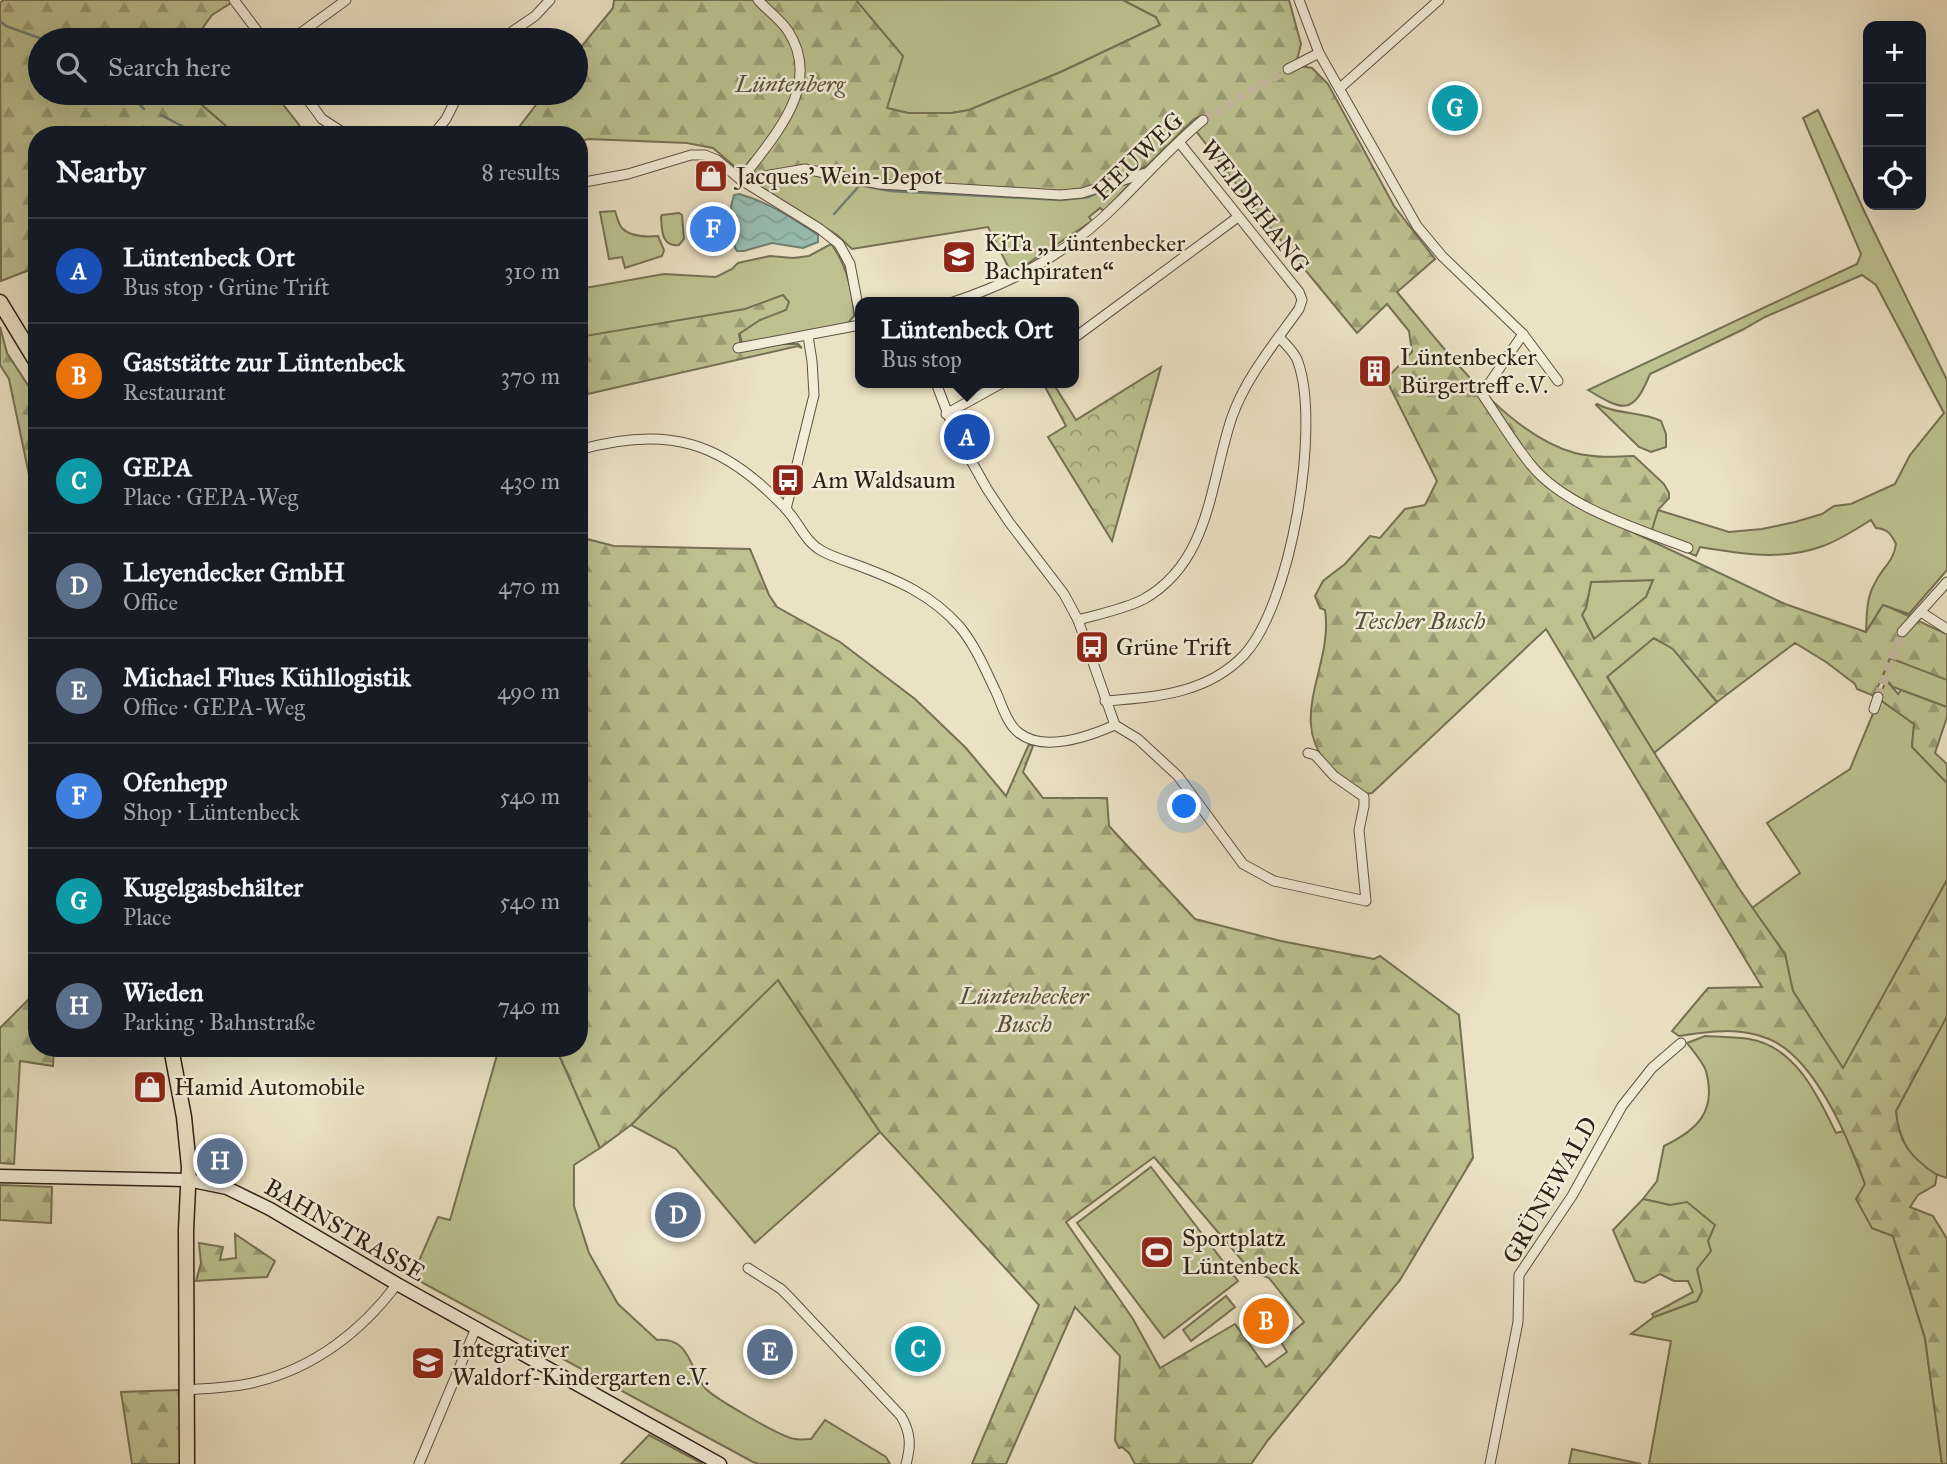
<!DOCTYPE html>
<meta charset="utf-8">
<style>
:root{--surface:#171b24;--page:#242831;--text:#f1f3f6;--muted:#9ea1a6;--line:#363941;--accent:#8c9099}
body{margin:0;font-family:"IM FELL Great Primer",serif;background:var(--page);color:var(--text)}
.controls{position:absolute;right:21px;top:21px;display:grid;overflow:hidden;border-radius:14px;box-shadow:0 7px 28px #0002}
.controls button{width:63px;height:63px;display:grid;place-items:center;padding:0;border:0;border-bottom:2px solid var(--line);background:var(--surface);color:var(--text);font:35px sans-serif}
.you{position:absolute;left:1185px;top:807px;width:24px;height:24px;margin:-18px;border:5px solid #fff;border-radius:50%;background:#1a73e8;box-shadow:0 0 0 10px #1a73e833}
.badge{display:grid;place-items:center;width:46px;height:46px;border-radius:50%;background:var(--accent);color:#fff;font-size:23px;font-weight:700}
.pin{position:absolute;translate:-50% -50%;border:4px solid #fff;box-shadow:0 2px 7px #0006}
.popup{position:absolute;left:855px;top:297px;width:224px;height:91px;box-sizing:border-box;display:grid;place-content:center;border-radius:14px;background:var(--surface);filter:drop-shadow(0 2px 5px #0005);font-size:23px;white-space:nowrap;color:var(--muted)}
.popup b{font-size:26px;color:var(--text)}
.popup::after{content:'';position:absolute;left:50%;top:100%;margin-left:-14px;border:14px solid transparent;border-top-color:var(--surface)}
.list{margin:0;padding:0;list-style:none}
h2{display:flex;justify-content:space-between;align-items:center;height:91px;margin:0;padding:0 28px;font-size:30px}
h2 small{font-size:23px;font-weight:400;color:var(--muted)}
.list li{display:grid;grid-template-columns:46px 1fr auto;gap:21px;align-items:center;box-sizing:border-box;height:105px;padding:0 28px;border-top:2px solid var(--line)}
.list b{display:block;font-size:26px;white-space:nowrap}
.list p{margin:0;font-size:23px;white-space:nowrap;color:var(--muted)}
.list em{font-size:23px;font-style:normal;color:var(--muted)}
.icon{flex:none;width:38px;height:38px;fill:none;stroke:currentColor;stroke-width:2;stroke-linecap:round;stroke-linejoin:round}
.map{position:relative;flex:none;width:1947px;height:1464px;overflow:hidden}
.search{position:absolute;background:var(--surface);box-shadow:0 7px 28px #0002;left:28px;top:28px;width:560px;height:77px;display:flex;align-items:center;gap:18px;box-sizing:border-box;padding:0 24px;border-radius:38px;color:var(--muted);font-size:26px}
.panel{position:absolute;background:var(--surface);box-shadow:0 7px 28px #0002;left:28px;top:126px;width:560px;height:931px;border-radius:28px}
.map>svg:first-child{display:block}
</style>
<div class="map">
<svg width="1947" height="1464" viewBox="0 0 1947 1464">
<defs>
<pattern id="forest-firs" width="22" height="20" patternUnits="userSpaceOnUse" patternTransform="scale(1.75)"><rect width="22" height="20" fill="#bdc190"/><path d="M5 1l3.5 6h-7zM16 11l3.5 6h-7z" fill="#9a9c75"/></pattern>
<pattern id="park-crowns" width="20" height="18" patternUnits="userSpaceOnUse" patternTransform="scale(1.75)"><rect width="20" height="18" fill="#bdc190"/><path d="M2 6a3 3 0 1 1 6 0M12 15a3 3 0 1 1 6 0" fill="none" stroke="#9a9c75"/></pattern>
<pattern id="water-waves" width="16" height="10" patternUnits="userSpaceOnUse" patternTransform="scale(1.75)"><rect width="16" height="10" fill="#98beb2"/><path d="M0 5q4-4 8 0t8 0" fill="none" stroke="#83a398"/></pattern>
</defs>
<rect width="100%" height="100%" fill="#ebe1c3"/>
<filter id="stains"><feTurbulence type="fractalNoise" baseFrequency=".00286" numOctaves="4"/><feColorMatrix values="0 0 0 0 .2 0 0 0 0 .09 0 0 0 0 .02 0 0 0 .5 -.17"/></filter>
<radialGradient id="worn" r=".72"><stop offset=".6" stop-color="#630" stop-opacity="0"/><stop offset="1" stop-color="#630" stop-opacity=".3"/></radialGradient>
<!-- green -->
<g fill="#bdc190" stroke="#767054" stroke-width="2">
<polygon points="856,0 1123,0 1156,17 1160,25 1063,71 969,110 952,113 908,113 886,108"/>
<polygon points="188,93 274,93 307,135 229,135 226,126"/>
<path d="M1818,110L1865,213L1947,380V570L1909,614L1883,605L1866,632C1867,615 1866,598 1875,583C1882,568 1894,561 1896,544C1891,534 1888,529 1876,528L1871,520C1856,529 1840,540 1823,546C1783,561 1741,554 1700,547L1696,556L1656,538L1598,516L1658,510L1729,532L1762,529L1795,522L1822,514L1834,506L1851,504L1895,484L1910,455L1944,413L1876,285L1862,275L1765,317L1742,330L1650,374C1633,416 1623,411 1588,390L1857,264L1861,254L1803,118Z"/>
<polygon points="819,173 889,188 1126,183 1128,186 1104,211 1100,208 1089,217 1092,221 1012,274 988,227 852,249 837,235 758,185 761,182 804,174"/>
<path d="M615,211C617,216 618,224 622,228C630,237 647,237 658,236L664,250L662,256L625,268L622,257L609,259L600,212Z"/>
<path d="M679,213L682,215L684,239L679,245C661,247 662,230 661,217L662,215Z"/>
<path d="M831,244C846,263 853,292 854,316L848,323L743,347L737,323L579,338V289L664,274L716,277L732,269L738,263L770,256L793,258L809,256Z"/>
<path d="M1597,404C1617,415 1640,411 1661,421L1666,434V447L1651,452L1639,447L1596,405Z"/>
<polygon points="1654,580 1646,597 1595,640 1582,615 1586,608 1591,582"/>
<polygon points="1653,638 1673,648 1717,702 1654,753 1607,676"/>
<polygon points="1890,658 1947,677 1947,707 1893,687 1883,676"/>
<polygon points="1879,699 1914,724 1912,747 1947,783 1947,880 1843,1069 1792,990 1785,954 1752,908 1800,873 1767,823 1850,769"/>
<polygon points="777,979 880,1132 755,1243 676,1149 631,1125"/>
<path d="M1947,1016V1178C1916,1169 1898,1142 1896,1111Z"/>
<path d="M1705,1036C1719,1037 1735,1037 1749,1039C1795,1046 1818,1096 1836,1133L1844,1131L1865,1184L1872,1228L1893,1236L1925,1338L1942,1464H1649L1671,1341L1631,1334L1654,1317L1697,1301L1702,1291L1697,1269L1670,1205L1643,1199L1657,1181L1664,1146C1697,1130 1717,1112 1706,1071C1703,1062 1693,1051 1687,1043Z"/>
<path d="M499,1048H556L600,1148L574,1165V1206L589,1253L618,1304L657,1340C692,1337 689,1371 706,1389C716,1399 781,1437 795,1439C800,1440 806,1439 811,1439L825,1420L886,1457L890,1464H759L753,1462L412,1277L438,1217L450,1220Z"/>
<polygon points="1151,1167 1238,1281 1164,1338 1077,1223"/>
<polygon points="1226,1296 1235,1307 1191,1341 1183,1330"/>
<polygon points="649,1435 703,1464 621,1464"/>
<polygon points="1572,1449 1641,1464 1569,1464"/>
</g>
<!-- forest -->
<g fill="url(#forest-firs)" stroke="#767054" stroke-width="2" fill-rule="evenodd">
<polygon points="4,0 229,0 231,3 212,15 194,40 40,40 40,93 188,93 226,126 229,135 37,135 37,267 1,281 0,3"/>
<path d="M614,0H856L903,56L887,108L908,113H952L969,110L1063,71L1160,25L1156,17L1123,0H1289L1301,44L1297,60L1301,66L1312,68L1328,84L1394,206L1435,259L1397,292C1442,345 1506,435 1575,453C1595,458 1614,457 1634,456L1664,484L1669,493V498L1658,510L1652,530L1603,518L1785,604L1866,632L1883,605C1905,613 1925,625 1947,634V680L1890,658L1874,696L1857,689L1855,684L1826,662L1795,643L1717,702L1673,649L1654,638L1607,677L1740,890L1785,954L1793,991L1843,1068L1947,880V1016L1896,1111C1898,1142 1911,1158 1937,1175L1935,1185L1918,1195L1910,1207L1933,1216L1947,1239V1464H1942L1925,1338L1893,1236L1872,1228L1856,1199L1865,1184C1849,1140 1815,1058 1769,1039C1740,1027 1709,1031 1679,1036L1672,1031L1708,988L1762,987L1546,629L1372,793L1364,794C1354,786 1342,780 1333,771C1283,720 1334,668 1325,610L1320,608L1315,596L1323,581L1345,564L1370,536L1380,538L1405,509L1425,505L1437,481L1386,379L1412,352L1409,331L1387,304L1357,333L1256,210L1196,131L1206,123L1202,116L1194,119L1148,165L1139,170L1103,184L1065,192L881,180L807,166L756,175L754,172L756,162L751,159L741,172L713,148L687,143L588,139L579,142V135H513L545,93H576V53L613,8ZM1653,580L1646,597L1594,639L1582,615L1586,608L1591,582Z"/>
<polygon points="783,295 789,302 786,310 760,320 739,334 742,351 780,344 798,344 802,348 798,346 579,396 579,337 745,309"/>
<polygon points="0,327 7,353 37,399 37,513 9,379 0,365"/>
<path d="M579,537L614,546L750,549L769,595L777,607L840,642L915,699L966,748L1006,796L1029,744L1033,746L1023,772L1043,798H1107L1109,826L1195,919L1281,941L1374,959L1380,956L1459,1015L1473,1158L1400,1280L1268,1440L1251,1464H1135L1129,1453L1122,1447L1119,1448L1115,1440L1120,1356L1075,1307L1006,1464H972L1039,1305L880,1132L778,980L631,1125L600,1148L556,1048H579ZM1154,1157L1251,1271L1269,1278L1304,1322L1281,1342L1287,1352L1266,1367L1235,1324L1160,1368L1133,1319L1066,1222Z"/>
<polygon points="1886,680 1898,694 1901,690 1947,707 1947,717 1935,753 1947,764 1947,783 1912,747 1914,724 1879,699"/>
<polygon points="37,991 37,1048 54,1048 53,1066 20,1061 14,1164 0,1163 0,1028"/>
<polygon points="0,1185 52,1187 51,1223 0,1220"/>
<polygon points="1643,1199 1670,1205 1687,1202 1715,1225 1708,1241 1711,1251 1697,1269 1702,1291 1697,1301 1654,1317 1652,1314 1693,1292 1688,1281 1674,1281 1660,1274 1644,1283 1635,1281 1613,1230"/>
<polygon points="235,1234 275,1261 267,1277 196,1281 201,1263 199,1243 223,1247 220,1260 236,1258"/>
<polygon points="179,1390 181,1464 132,1464 121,1392"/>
</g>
<!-- park -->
<polygon fill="url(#park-crowns)" stroke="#767054" stroke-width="2" points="1161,367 1112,541 1048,437 1066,426 1043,383 1053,383 1076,420"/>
<!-- water -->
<path fill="url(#water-waves)" stroke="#6e7f74" stroke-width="2" d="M739,194C768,202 793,218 818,235V242L803,248L772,243L744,251H737L735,248L731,206L734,195Z"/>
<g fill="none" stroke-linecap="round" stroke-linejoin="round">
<!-- stream -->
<g stroke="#6e7f74" stroke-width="2.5">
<polyline points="0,21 6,26 45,40"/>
<polyline points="128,93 144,109"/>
<polyline points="161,115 199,135"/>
<polyline points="845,181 859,185"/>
<polyline points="834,214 860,185 890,191 1062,200 1089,197 1097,193"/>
</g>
<!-- street-tunnel -->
<g stroke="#c6baa1" stroke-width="9" stroke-dasharray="9 4.5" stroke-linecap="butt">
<polyline points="1203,120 1288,69"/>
<polyline points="1878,697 1902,632"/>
</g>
<!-- street casing -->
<g stroke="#5f5042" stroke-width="11">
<g id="street">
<polyline points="234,0 264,40"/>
<polyline points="1299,0 1319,53 1417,226 1442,256 1523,334 1558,381"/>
<polyline points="291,40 346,0"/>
<polyline points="500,40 535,16 550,0"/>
<polyline points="1288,69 1319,53"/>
<polyline points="1340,88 1439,0"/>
<polyline points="303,93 322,119 347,135"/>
<polyline points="433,135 446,119 459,93"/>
<polyline points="741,180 805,169 880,184 1060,195 1082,193 1146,173"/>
<path d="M741,180C772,138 824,86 788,31C781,20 767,10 758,0"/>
<polyline points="579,183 628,174 691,155 705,155 717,160 741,180 820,229 839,244 850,264 860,316"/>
<path d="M953,302C1015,282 1073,249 1118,203C1146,175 1173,145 1203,120"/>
<path d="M1523,334L1482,394C1498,417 1513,443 1531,465C1565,507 1638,529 1688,548"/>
<polyline points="1074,338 1238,217"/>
<polyline points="738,348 860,325"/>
<polyline points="936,383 954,430 987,489 1009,522 1064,594 1078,620 1115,725 1138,739 1178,776 1243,864 1274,881 1366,901 1359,830 1364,806 1364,797 1334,776 1315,755 1308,753"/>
<polyline points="946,414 1002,383"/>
<path d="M579,450C667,425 722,441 785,508C799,522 804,541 822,551C833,557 846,561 857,565C897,580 931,594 960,627C976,647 985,669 996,692C1002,705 1007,724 1019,733C1045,753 1090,736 1115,725"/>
<polyline points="786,509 814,395 812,361 808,336"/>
<polyline points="1921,612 1947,629"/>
<path d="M1078,620C1099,614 1125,609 1144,599C1211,561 1210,481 1232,417C1246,377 1275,343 1299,309L1302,300L1299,292L1179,142"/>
<polyline points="1902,632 1947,582"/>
<path d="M1105,701C1155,697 1207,694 1244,655C1291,605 1321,426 1298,362C1295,352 1286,345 1279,337"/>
<polyline points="1874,709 1878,697"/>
<path d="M748,1268L781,1289L791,1299L901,1416C911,1433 911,1446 906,1464"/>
<path d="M186,1390C209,1388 233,1388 256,1382C314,1368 362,1331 397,1284"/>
<polyline points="419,1464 476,1328"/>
<polyline points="1490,1464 1518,1322 1519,1275 1572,1196 1622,1106 1652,1068 1681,1043"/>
</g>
</g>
<!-- secondary casing -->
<g stroke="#302017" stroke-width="15">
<polyline id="secondary" points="0,1176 188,1180 227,1188 270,1209 397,1284 720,1464"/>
</g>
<!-- primary casing -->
<g stroke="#302017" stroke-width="17">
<g id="primary">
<polyline points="0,302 37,363"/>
<polyline points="171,1048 184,1117 189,1167 186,1230 187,1464"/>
</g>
</g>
<!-- street -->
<use href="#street" stroke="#f2ecd8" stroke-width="9"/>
<!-- secondary -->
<use href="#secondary" stroke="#f2ecd8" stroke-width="12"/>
<!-- primary -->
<use href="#primary" stroke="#ebe1c3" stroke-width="14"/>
</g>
<!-- icons -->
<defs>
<g id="shop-square" transform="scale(1.75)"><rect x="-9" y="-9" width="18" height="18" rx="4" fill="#8f2418" stroke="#f2ecd8"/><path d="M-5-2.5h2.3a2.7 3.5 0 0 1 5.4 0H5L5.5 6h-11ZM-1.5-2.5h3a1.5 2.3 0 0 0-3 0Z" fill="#fff"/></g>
<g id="school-square" transform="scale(1.75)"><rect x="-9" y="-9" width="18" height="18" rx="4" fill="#8f2418" stroke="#f2ecd8"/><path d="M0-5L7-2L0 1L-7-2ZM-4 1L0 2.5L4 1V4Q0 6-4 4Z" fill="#fff"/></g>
<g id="building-square" transform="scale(1.75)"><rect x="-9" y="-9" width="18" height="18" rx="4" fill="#8f2418" stroke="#f2ecd8"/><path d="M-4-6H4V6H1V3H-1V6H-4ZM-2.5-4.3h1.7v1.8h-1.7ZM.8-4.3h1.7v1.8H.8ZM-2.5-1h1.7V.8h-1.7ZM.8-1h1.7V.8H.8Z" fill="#fff"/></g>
<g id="bus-square" transform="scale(1.75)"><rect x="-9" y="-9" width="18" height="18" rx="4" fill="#8f2418" stroke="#f2ecd8"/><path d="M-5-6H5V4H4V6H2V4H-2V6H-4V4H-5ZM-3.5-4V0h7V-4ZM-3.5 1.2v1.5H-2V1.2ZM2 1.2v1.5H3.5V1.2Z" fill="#fff"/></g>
<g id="stadium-square" transform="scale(1.75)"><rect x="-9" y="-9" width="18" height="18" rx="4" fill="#8f2418" stroke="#f2ecd8"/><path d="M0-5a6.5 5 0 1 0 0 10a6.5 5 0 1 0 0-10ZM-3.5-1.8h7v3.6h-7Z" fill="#fff"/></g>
</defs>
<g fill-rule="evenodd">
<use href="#shop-square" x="711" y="176"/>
<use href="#school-square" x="959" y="257"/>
<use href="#building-square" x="1375" y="371"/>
<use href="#bus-square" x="788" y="480"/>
<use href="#bus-square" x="1092" y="647"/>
<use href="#shop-square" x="150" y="1087"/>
<use href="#stadium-square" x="1157" y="1252"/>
<use href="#school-square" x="428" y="1363"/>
</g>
<g text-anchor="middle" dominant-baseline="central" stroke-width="5" stroke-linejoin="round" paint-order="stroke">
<!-- park labels -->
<g font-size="24" font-style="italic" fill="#5a503b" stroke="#f2ecd8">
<text x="790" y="84">Lüntenberg</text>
<text x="1419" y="621">Tescher Busch</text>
<text x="1024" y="996">Lüntenbecker<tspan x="1024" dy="28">Busch</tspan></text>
</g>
<!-- street labels -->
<g font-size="24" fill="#302017" stroke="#f2ecd8">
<text transform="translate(1138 156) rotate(-44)">HEUWEG</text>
<text transform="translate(1255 206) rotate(52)">WEIDEHANG</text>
<text transform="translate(1550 1190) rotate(-60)">GRÜNEWALD</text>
<text transform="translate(345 1230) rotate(30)">BAHNSTRASSE</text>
</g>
<!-- poi labels -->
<g font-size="24" fill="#302017" stroke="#f2ecd8" text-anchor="start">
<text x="736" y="176">Jacques' Wein-Depot</text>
<text x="984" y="243">KiTa „Lüntenbecker<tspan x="984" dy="28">Bachpiraten“</tspan></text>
<text x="1400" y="357">Lüntenbecker<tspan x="1400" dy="28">Bürgertreff e.V.</tspan></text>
<text x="812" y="480">Am Waldsaum</text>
<text x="1116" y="647">Grüne Trift</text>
<text x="174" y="1087">Hamid Automobile</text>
<text x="1182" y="1238">Sportplatz<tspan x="1182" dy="28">Lüntenbeck</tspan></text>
<text x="452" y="1349">Integrativer<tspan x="452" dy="28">Waldorf-Kindergarten e.V.</tspan></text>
</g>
</g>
<rect width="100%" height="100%" filter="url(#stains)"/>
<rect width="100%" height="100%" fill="url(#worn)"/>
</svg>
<div class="controls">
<button>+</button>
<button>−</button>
<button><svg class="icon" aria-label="locate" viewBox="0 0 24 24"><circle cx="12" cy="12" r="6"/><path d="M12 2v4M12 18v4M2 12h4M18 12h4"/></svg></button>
</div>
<div class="you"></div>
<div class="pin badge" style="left:967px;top:437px;background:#1a4fb4">A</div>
<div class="popup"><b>Lüntenbeck Ort</b>Bus stop</div>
<div class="pin badge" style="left:1266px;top:1321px;background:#e8710a">B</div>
<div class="pin badge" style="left:918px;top:1349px;background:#0f9aa8">C</div>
<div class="pin badge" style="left:678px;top:1215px;background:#5c6f8a">D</div>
<div class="pin badge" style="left:770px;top:1352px;background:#5c6f8a">E</div>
<div class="pin badge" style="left:713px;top:229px;background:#3f7fe0">F</div>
<div class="pin badge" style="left:1455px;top:108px;background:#0f9aa8">G</div>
<div class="pin badge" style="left:220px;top:1161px;background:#5c6f8a">H</div>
<div class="search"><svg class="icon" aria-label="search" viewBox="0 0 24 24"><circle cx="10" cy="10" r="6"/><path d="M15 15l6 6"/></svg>Search here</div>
<section class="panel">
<h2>Nearby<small>8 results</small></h2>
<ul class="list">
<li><span class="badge" style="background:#1a4fb4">A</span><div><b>Lüntenbeck Ort</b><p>Bus stop · Grüne Trift</p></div><em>310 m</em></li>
<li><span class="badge" style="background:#e8710a">B</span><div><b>Gaststätte zur Lüntenbeck</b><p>Restaurant</p></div><em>370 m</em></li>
<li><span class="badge" style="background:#0f9aa8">C</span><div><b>GEPA</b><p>Place · GEPA-Weg</p></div><em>430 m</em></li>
<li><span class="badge" style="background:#5c6f8a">D</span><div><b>Lleyendecker GmbH</b><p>Office</p></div><em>470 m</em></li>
<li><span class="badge" style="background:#5c6f8a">E</span><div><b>Michael Flues Kühllogistik</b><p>Office · GEPA-Weg</p></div><em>490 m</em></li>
<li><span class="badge" style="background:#3f7fe0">F</span><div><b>Ofenhepp</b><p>Shop · Lüntenbeck</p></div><em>540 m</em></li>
<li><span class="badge" style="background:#0f9aa8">G</span><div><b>Kugelgasbehälter</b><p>Place</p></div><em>540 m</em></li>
<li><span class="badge" style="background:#5c6f8a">H</span><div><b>Wieden</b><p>Parking · Bahnstraße</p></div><em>740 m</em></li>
</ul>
</section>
</div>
